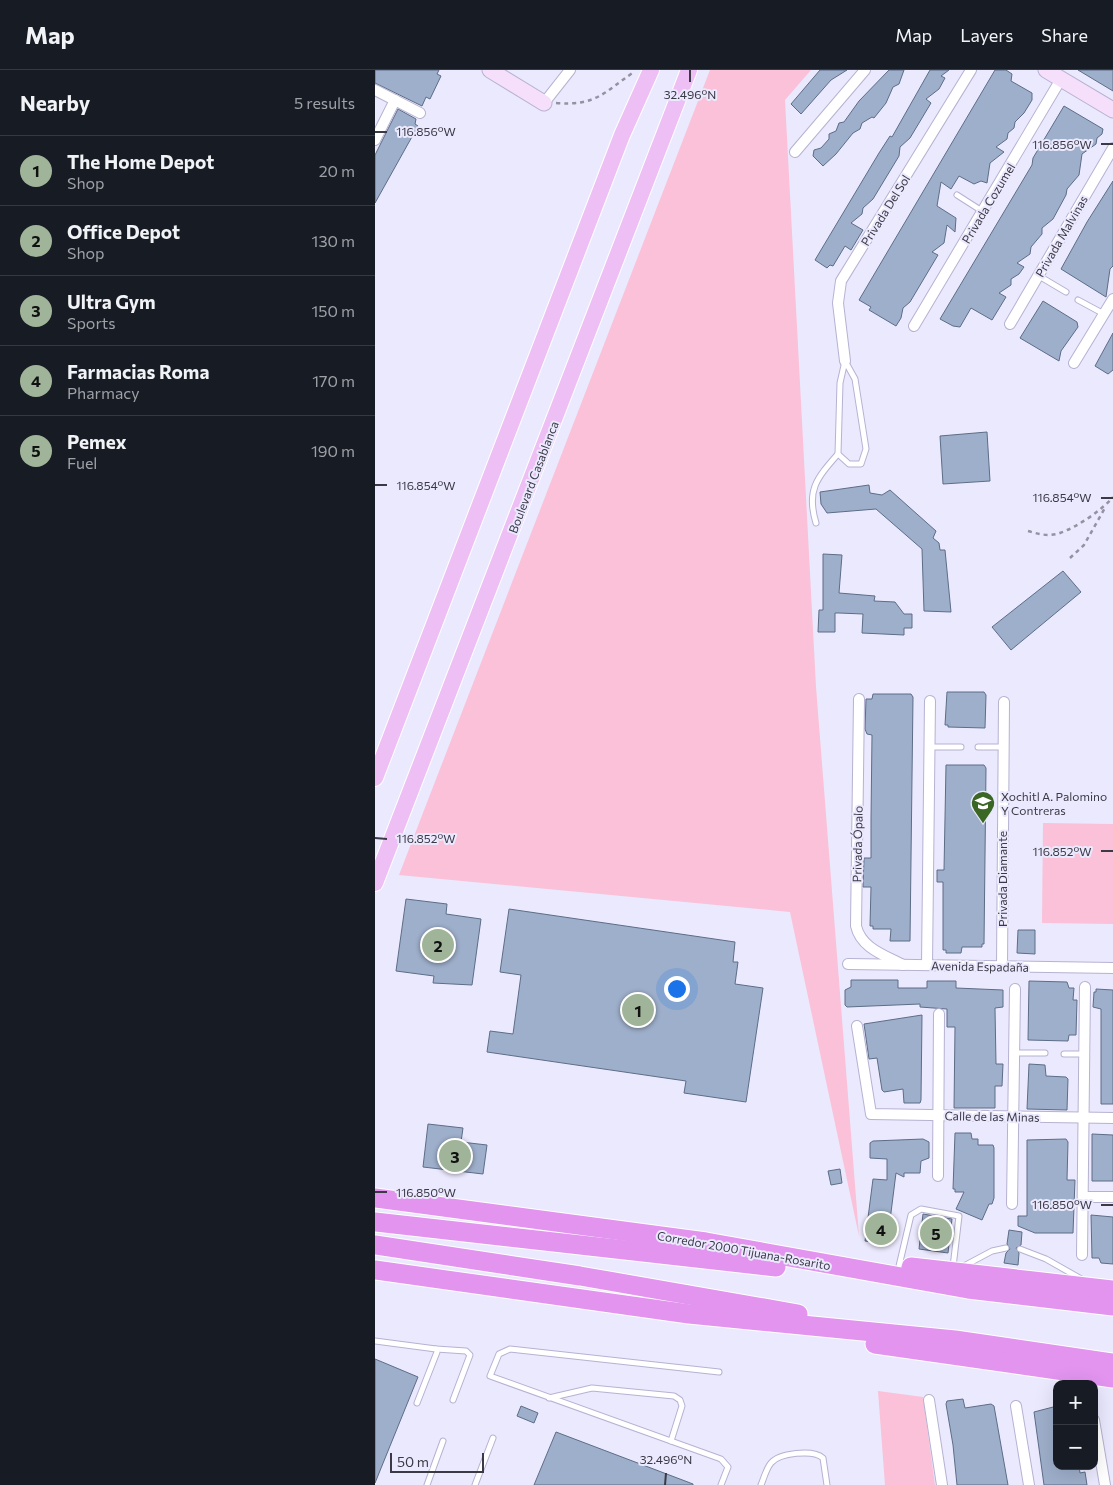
<!DOCTYPE html>
<meta charset="utf-8">
<style>
:root{--surface:#171b24;--page:#242831;--text:#f1f3f6;--muted:#9ea1a6;--line:#363941;--accent:#9fb498}
body{margin:0;font-family:Commissioner,sans-serif;background:var(--page);color:var(--text)}
.controls{position:absolute;right:15px;bottom:15px;display:grid;overflow:hidden;border-radius:10px;box-shadow:0 5px 20px #0002}
.controls button{width:45px;height:45px;display:grid;place-items:center;padding:0;border:0;border-bottom:1px solid var(--line);background:var(--surface);color:var(--text);font:25px sans-serif}
.scale{position:absolute;left:15px;bottom:12px;width:94px;box-sizing:border-box;padding-left:5px;border:2px solid #3b3946;border-top:0;font-size:14px;line-height:18px;white-space:nowrap;color:#3b3946;-webkit-text-stroke:4px #ebe9fd;paint-order:stroke}
.you{position:absolute;left:301px;top:918px;width:18px;height:18px;margin:-12px;border:4px solid #fff;border-radius:50%;background:#1a73e8;box-shadow:0 0 0 8px #1a73e833}
.badge{display:grid;place-items:center;width:32px;height:32px;border-radius:50%;background:var(--accent);color:#111;font-size:16px;font-weight:700}
.pin{position:absolute;translate:-50% -50%;border:2px solid #fff;box-shadow:0 1px 5px #0006}
.list{margin:0;padding:0;list-style:none}
h2{display:flex;justify-content:space-between;align-items:center;height:65px;margin:0;padding:0 20px;font-size:21px}
h2 small{font-size:16px;font-weight:400;color:var(--muted)}
.list li{display:grid;grid-template-columns:32px 1fr auto;gap:15px;align-items:center;box-sizing:border-box;height:70px;padding:0 20px;border-top:1px solid var(--line)}
.list b{display:block;font-size:19px;white-space:nowrap}
.list p{margin:0;font-size:16px;white-space:nowrap;color:var(--muted)}
.list em{font-size:16px;font-style:normal;color:var(--muted)}
.map{position:relative;flex:none;width:738px;height:1415px;overflow:hidden}
header{display:flex;align-items:center;gap:30px;box-sizing:border-box;height:70px;padding:0 25px;background:var(--surface);border-bottom:1px solid var(--line)}
header strong{font-size:24px}
nav{display:flex;gap:28px;margin-inline-start:auto;font-size:18px}
main{display:flex}
aside{flex:1;background:var(--surface)}
.map>svg:first-child{display:block}
</style>
<header>
<strong>Map</strong>
<nav><a>Map</a><a>Layers</a><a>Share</a></nav>
</header>
<main>
<aside>
<h2>Nearby<small>5 results</small></h2>
<ul class="list">
<li><span class="badge">1</span><div><b>The Home Depot</b><p>Shop</p></div><em>20 m</em></li>
<li><span class="badge">2</span><div><b>Office Depot</b><p>Shop</p></div><em>130 m</em></li>
<li><span class="badge">3</span><div><b>Ultra Gym</b><p>Sports</p></div><em>150 m</em></li>
<li><span class="badge">4</span><div><b>Farmacias Roma</b><p>Pharmacy</p></div><em>170 m</em></li>
<li><span class="badge">5</span><div><b>Pemex</b><p>Fuel</p></div><em>190 m</em></li>
</ul>
</aside>
<div class="map">
<svg width="738" height="1415" viewBox="0 0 738 1415">
<rect width="100%" height="100%" fill="#ebe9fd"/>
<!-- green -->
<g fill="#fac1d8">
<polygon points="335,0 436,0 410,30 441,617 484,1166 415,842 24,805"/>
<polygon points="668,753 738,754 738,854 667,853"/>
<polygon points="503,1321 548,1327 560,1415 510,1415"/>
</g>
<!-- building -->
<g fill="#9eafcb" stroke="#5d6d87">
<polygon points="0,0 64,0 62,4 66,6 55,29 51,27 47,36 0,13"/>
<polygon points="445,0 472,0 456,10 426,44 416,34"/>
<polygon points="514,0 529,0 524,14 518,17 511,33 499,48 497,47 487,53 485,59 478,63 461,84 448,96 438,86 439,80 446,78 454,69 454,64 461,61 464,53 469,52 484,31"/>
<polygon points="555,0 574,0 566,6 570,8 564,19 551,29 556,33 535,68 525,77 524,86 498,129 488,138 487,144 476,153 488,160 476,180 470,176 458,196 455,195 452,198 440,190 504,83 515,66 517,67"/>
<polygon points="620,0 631,0 637,4 636,11 657,23 657,30 649,43 640,52 639,58 633,63 632,69 621,77 629,82 615,93 612,113 606,111 599,114 584,106 576,119 566,112 562,136 581,148 580,162 572,155 569,173 557,182 563,185 535,232 528,238 526,248 521,256 494,240 496,237 484,230"/>
<polygon points="703,0 738,0 738,21"/>
<polygon points="689,36 728,59 727,64 722,68 721,74 707,84 704,105 692,119 691,125 678,149 667,158 667,164 656,177 655,184 642,193 649,197 644,204 636,209 636,215 624,223 631,227 617,250 596,238 585,257 578,256 565,249 657,95 658,88"/>
<polygon points="23,39 41,49 40,54 43,56 0,133 0,85"/>
<polygon points="738,111 738,196 735,199 731,227 686,199 712,152"/>
<polygon points="668,231 702,252 703,257 686,281 684,291 645,268"/>
<polygon points="738,263 738,300 733,304 720,296"/>
<polygon points="612,362 615,411 568,414 565,366"/>
<polygon points="494,415 495,423 507,425 515,420 561,461 558,468 564,473 565,480 570,480 576,542 549,541 547,479 501,439 452,443 446,434 445,422"/>
<polygon points="448,484 467,485 464,523 500,526 499,531 520,532 529,544 537,544 537,558 529,558 529,565 487,563 488,544 464,543 460,543 460,562 443,562 444,540 448,540"/>
<polygon points="688,501 706,522 636,580 617,557"/>
<polygon points="572,622 609,622 611,625 610,658 573,657 573,655 570,655"/>
<polygon points="498,624 536,624 538,627 535,871 515,871 516,859 498,859 498,856 495,856 496,817 488,817 489,788 496,788 496,750 497,665 492,664 490,659 491,629 497,629"/>
<polygon points="571,695 609,695 611,698 609,874 607,874 607,877 587,877 586,883 571,883 571,880 568,880 568,812 562,812 562,800 569,800"/>
<polygon points="31,829 72,834 71,844 106,849 97,915 58,913 59,906 21,901"/>
<polygon points="134,839 360,872 358,892 363,892 360,914 388,918 371,1032 309,1023 311,1011 112,982 115,961 138,964 146,905 125,902"/>
<polygon points="643,860 660,860 660,884 642,883"/>
<polygon points="476,910 523,910 523,918 552,918 552,911 581,911 581,918 628,920 628,937 620,938 621,994 628,994 627,1016 620,1016 620,1038 579,1038 580,957 572,957 572,939 545,937 545,934 472,937 470,935 470,920 476,917"/>
<polygon points="654,911 692,912 694,918 699,918 698,930 702,930 701,965 694,965 693,971 653,970"/>
<polygon points="721,919 738,920 738,1034 726,1034 726,939 718,937 719,922 721,922"/>
<polygon points="547,945 546,1030 545,1033 529,1033 528,1019 509,1022 507,1020 502,988 494,989 489,954"/>
<polygon points="654,994 670,995 671,1006 691,1007 693,1009 692,1040 652,1039"/>
<polygon points="53,1054 88,1058 86,1072 112,1075 108,1104 48,1097"/>
<polygon points="580,1063 596,1063 597,1069 603,1069 603,1075 618,1075 619,1078 619,1128 617,1134 614,1134 607,1150 581,1139 589,1122 580,1122 580,1119 578,1119"/>
<polygon points="717,1064 738,1065 738,1111 717,1111"/>
<polygon points="548,1069 554,1072 554,1088 546,1091 545,1103 529,1103 529,1107 521,1103 512,1174 490,1171 498,1109 512,1110 512,1089 495,1088 495,1073 498,1071"/>
<polygon points="691,1069 693,1072 692,1110 700,1110 698,1163 660,1163 643,1156 643,1146 652,1146 652,1070"/>
<polygon points="465,1099 467,1113 456,1115 453,1101"/>
<polygon points="548,1144 577,1149 573,1183 544,1179"/>
<polygon points="716,1145 738,1147 738,1194 726,1193 724,1188 717,1188"/>
<polygon points="634,1160 647,1162 646,1175 641,1178 644,1183 643,1195 629,1193 631,1183 635,1179 632,1174"/>
<polygon points="0,1289 43,1307 0,1413"/>
<polygon points="588,1329 590,1338 616,1334 619,1336 633,1415 582,1415 578,1375 571,1334 572,1331"/>
<polygon points="146,1336 163,1343 159,1353 142,1346"/>
<polygon points="682,1336 682,1396 704,1396 705,1403 710,1402 712,1415 669,1415 659,1342"/>
<polygon points="181,1362 318,1414 318,1415 159,1415"/>
</g>
<g fill="none" stroke-linecap="round" stroke-linejoin="round">
<!-- lane casing -->
<g stroke="#b6b2d2" stroke-width="7">
<g id="lane">
<polyline points="582,125 607,141"/>
<polyline points="664,206 691,222"/>
<polyline points="703,230 729,244"/>
<polygon points="470,291 480,309 491,379 486,394 474,394 463,384 465,313"/>
<path d="M441,453C431,420 442,408 463,384"/>
<polyline points="554,677 586,677"/>
<polyline points="603,677 628,677"/>
<polyline points="639,983 670,983"/>
<polyline points="689,984 709,984"/>
<polyline points="645,1179 671,1189 708,1210"/>
<polyline points="524,1196 536,1145 546,1139 584,1146 578,1197"/>
<polyline points="587,1197 617,1181 631,1178"/>
<polyline points="0,1271 61,1279 62,1282 42,1333"/>
<polyline points="61,1279 91,1281 95,1285 78,1330"/>
<polyline points="344,1302 135,1279 124,1284 115,1306 346,1389 353,1397 346,1415"/>
<polyline points="174,1328 217,1318 299,1326 305,1330 307,1336 296,1371"/>
<polyline points="52,1415 68,1371"/>
<polyline points="100,1415 118,1368"/>
<path d="M386,1415C389,1408 391,1399 396,1393C404,1383 438,1379 448,1388L452,1415"/>
</g>
</g>
<!-- street casing -->
<g stroke="#b6b2d2" stroke-width="12">
<g id="street">
<polyline points="0,20 45,43"/>
<polyline points="169,33 195,0"/>
<polyline points="0,70 20,30"/>
<polyline points="420,82 490,0"/>
<polyline points="635,254 738,78"/>
<polyline points="539,256 686,9"/>
<polyline points="470,291 463,233 466,211 596,0"/>
<polyline points="699,293 738,229"/>
<path d="M484,629L481,856C486,878 509,885 528,895"/>
<polyline points="473,894 738,898"/>
<polyline points="552,895 555,631"/>
<polyline points="627,896 629,632"/>
<polyline points="482,956 496,1044 738,1048"/>
<polyline points="563,1106 564,944"/>
<polyline points="708,1127 738,1127"/>
<polyline points="637,1134 640,919"/>
<polyline points="707,1185 710,917"/>
<polyline points="554,1330 567,1415"/>
<polyline points="641,1336 654,1415"/>
<polyline points="719,1350 730,1415"/>
</g>
</g>
<!-- secondary casing -->
<g stroke="#b6b2d2" stroke-width="17">
<g id="secondary">
<polyline points="115,0 169,33"/>
<polyline points="671,0 738,40"/>
</g>
</g>
<!-- primary casing -->
<g stroke="#fff" stroke-width="18">
<g id="primary">
<polyline points="0,708 247,65 276,0"/>
<polyline points="0,813 314,0"/>
</g>
</g>
<!-- highway casing -->
<g stroke="#fff" stroke-width="21">
<g id="highway">
<polyline points="0,1128 331,1172 593,1219 738,1236"/>
<polyline points="0,1152 401,1197"/>
<polyline points="0,1175 205,1206 423,1244"/>
<polyline points="536,1197 738,1220"/>
<polyline points="0,1200 314,1244 580,1270 738,1293"/>
<polyline points="500,1274 738,1308"/>
</g>
</g>
<!-- path -->
<g stroke="#9492a2" stroke-width="2.5" stroke-dasharray="4 4" stroke-linecap="butt">
<path d="M181,33C222,36 229,22 259,2"/>
<path d="M653,461C663,464 674,467 685,463C702,457 726,441 738,427"/>
<polyline points="695,488 709,475 731,436"/>
</g>
<!-- lane -->
<use href="#lane" stroke="#fff" stroke-width="5"/>
<!-- street -->
<use href="#street" stroke="#fff" stroke-width="10"/>
<!-- secondary -->
<use href="#secondary" stroke="#f6dffa" stroke-width="15"/>
<!-- primary -->
<use href="#primary" stroke="#eebff5" stroke-width="16"/>
<!-- highway -->
<use href="#highway" stroke="#e294ef" stroke-width="19"/>
</g>
<!-- ticks -->
<path fill="none" stroke="#3b3946" stroke-width="2" d="M315,12V0M0,62H12M726,74H738M0,415H12M726,428H738M0,768L12,769M726,781H738M0,1122H12M726,1135H738M290,1415L291,1403"/>
<!-- icons -->
<defs>
<g id="school-pin" transform="scale(1.25)"><path d="M0 17L-7.5 6A9.5 9.5 0 1 1 7.5 6Z" fill="#3b6725" stroke="#ebe9fd"/><path d="M0-5L7-2L0 1L-7-2ZM-4 1L0 2.5L4 1V4Q0 6-4 4Z" fill="#fff"/></g>
</defs>
<g fill-rule="evenodd">
<use href="#school-pin" x="608" y="733"/>
</g>
<g text-anchor="middle" dominant-baseline="central" stroke-width="4" stroke-linejoin="round" paint-order="stroke">
<!-- street labels -->
<g font-size="12" fill="#3b3946" stroke="#ebe9fd">
<text transform="translate(613 133) rotate(-59)">Privada Cozumel</text>
<text transform="translate(510 140) rotate(-58)">Privada Del Sol</text>
<text transform="translate(686 166) rotate(-60)">Privada Malvinas</text>
<text transform="translate(158 407) rotate(-69)">Boulevard Casablanca</text>
<text transform="translate(482 774) rotate(-89)">Privada Ópalo</text>
<text transform="translate(627 809) rotate(-90)">Privada Diamante</text>
<text transform="translate(605 896) rotate(1)">Avenida Espadaña</text>
<text transform="translate(617 1046) rotate(1)">Calle de las Minas</text>
<text transform="translate(369 1180) rotate(10)">Corredor 2000 Tijuana-Rosarito</text>
</g>
<!-- poi labels -->
<g font-size="12" fill="#3b3946" stroke="#ebe9fd" text-anchor="start">
<text x="626" y="726">Xochitl A. Palomino<tspan x="626" dy="14">Y Contreras</tspan></text>
</g>
</g>
<g font-size="12" text-anchor="middle" fill="#3b3946" stroke="#ebe9fd" stroke-width="4" stroke-linejoin="round" paint-order="stroke">
<text x="315" y="29">32.496°N</text>
<text x="51" y="66">116.856°W</text>
<text x="687" y="79">116.856°W</text>
<text x="51" y="420">116.854°W</text>
<text x="687" y="432">116.854°W</text>
<text x="51" y="773">116.852°W</text>
<text x="687" y="786">116.852°W</text>
<text x="51" y="1127">116.850°W</text>
<text x="687" y="1139">116.850°W</text>
<text x="291" y="1394">32.496°N</text>
</g>
</svg>
<div class="controls">
<button>+</button>
<button>−</button>
</div>
<div class="scale">50 m</div>
<div class="you"></div>
<div class="pin badge" style="left:263px;top:940px">1</div>
<div class="pin badge" style="left:63px;top:875px">2</div>
<div class="pin badge" style="left:80px;top:1086px">3</div>
<div class="pin badge" style="left:506px;top:1159px">4</div>
<div class="pin badge" style="left:561px;top:1163px">5</div>
</div>
</main>
